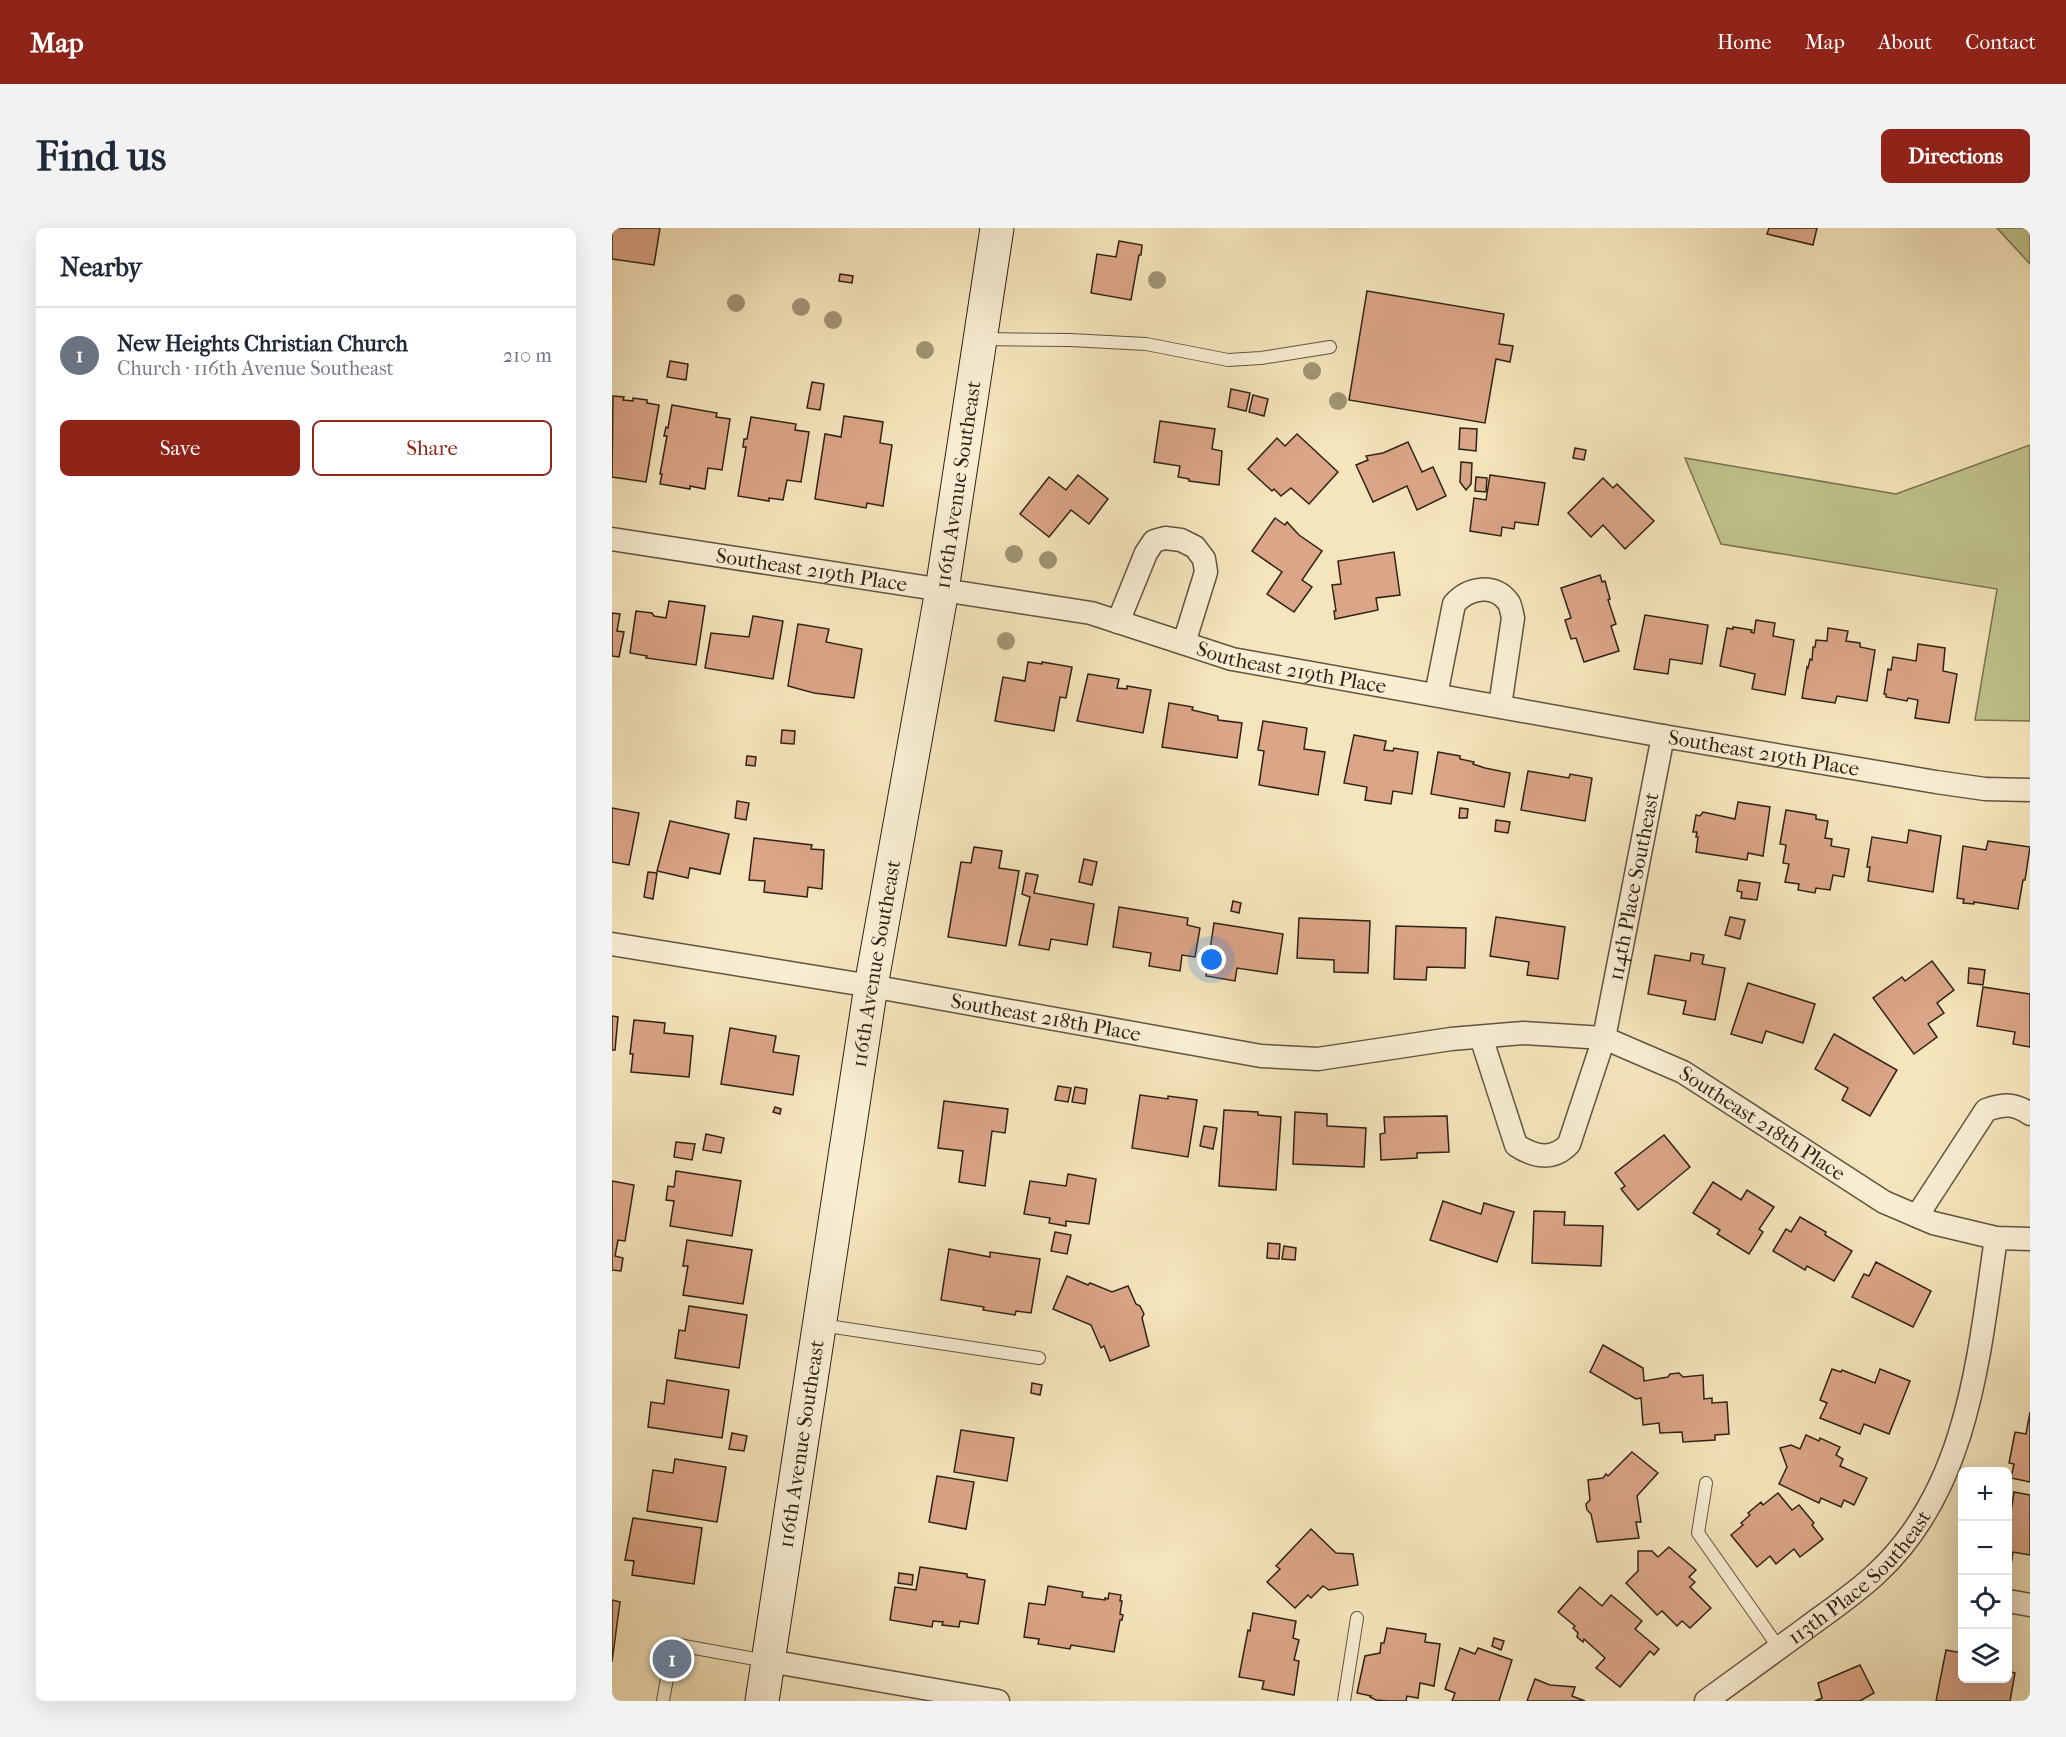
<!DOCTYPE html>
<meta charset="utf-8">
<style>
:root{--surface:#fff;--page:#f2f2f3;--text:#1f2937;--muted:#747a83;--line:#e0e1e3;--accent:#8f2418}
body{margin:0;font-family:"IM FELL French Canon",serif;background:var(--page);color:var(--text)}
.controls{position:absolute;right:18px;bottom:18px;display:grid;overflow:hidden;border-radius:9px;box-shadow:0 6px 24px #0002}
.controls button{width:54px;height:54px;display:grid;place-items:center;padding:0;border:0;border-bottom:2px solid var(--line);background:var(--surface);color:var(--text);font:30px sans-serif}
.you{position:absolute;left:600px;top:732px;width:21px;height:21px;margin:-15px;border:4px solid #fff;border-radius:50%;background:#1a73e8;box-shadow:0 0 0 9px #1a73e833}
.badge{display:grid;place-items:center;width:39px;height:39px;border-radius:50%;background:var(--accent);color:#fff;font-size:20px;font-weight:700}
.pin{position:absolute;translate:-50% -50%;border:3px solid #fff;box-shadow:0 2px 6px #0006}
.list{margin:0;padding:0;list-style:none}
h2{display:flex;justify-content:space-between;align-items:center;height:78px;margin:0;padding:0 24px;font-size:26px}
h2 small{font-size:20px;font-weight:400;color:var(--muted)}
.list li{display:grid;grid-template-columns:39px 1fr auto;gap:18px;align-items:center;box-sizing:border-box;height:96px;padding:0 24px;border-top:2px solid var(--line)}
.list b{display:block;font-size:22px;white-space:nowrap}
.list p{margin:0;font-size:20px;white-space:nowrap;color:var(--muted)}
.list em{font-size:20px;font-style:normal;color:var(--muted)}
.actions{display:flex;gap:12px;padding:18px 24px}
.actions a{flex:1;padding:14px 0;border:2px solid var(--accent);border-radius:9px;text-align:center;font-size:21px;color:var(--accent)}
.actions .main{background:var(--accent);color:#fff}
.icon{flex:none;width:33px;height:33px;fill:none;stroke:currentColor;stroke-width:2;stroke-linecap:round;stroke-linejoin:round}
.map{position:relative;flex:none;width:1418px;height:1473px;overflow:hidden;border-radius:9px}
header{display:flex;align-items:center;gap:36px;box-sizing:border-box;height:84px;padding:0 30px;background:var(--accent);color:#fff}
header strong{font-size:28px}
nav{display:flex;gap:33px;margin-inline-start:auto;font-size:21px}
.intro{display:flex;align-items:center;justify-content:space-between;box-sizing:border-box;height:144px;padding:0 36px}
h1{margin:0;font-size:42px}
.button{padding:15px 27px;border-radius:9px;background:var(--accent);color:#fff;font-size:21px;font-weight:700}
main{display:flex;gap:36px;padding:0 36px}
aside{flex:1;background:var(--surface);border-radius:9px;box-shadow:0 6px 24px #0002}
.map>svg:first-child{display:block}
</style>
<header>
<strong>Map</strong>
<nav><a>Home</a><a>Map</a><a>About</a><a>Contact</a></nav>
</header>
<div class="intro"><h1>Find us</h1><a class="button">Directions</a></div>
<main>
<aside>
<h2>Nearby<small></small></h2>
<ul class="list">
<li><span class="badge" style="background:#6b7280">1</span><div><b>New Heights Christian Church</b><p>Church · 116th Avenue Southeast</p></div><em>210 m</em></li>
</ul>
<div class="actions"><a class="main">Save</a><a>Share</a></div>
</aside>
<div class="map">
<svg width="1418" height="1473" viewBox="0 0 1418 1473">
<rect width="100%" height="100%" fill="#f5e5bc"/>
<filter id="stains"><feTurbulence type="fractalNoise" baseFrequency=".00333" numOctaves="4"/><feColorMatrix values="0 0 0 0 .2 0 0 0 0 .09 0 0 0 0 .02 0 0 0 .5 -.17"/></filter>
<radialGradient id="worn" r=".72"><stop offset=".6" stop-color="#630" stop-opacity="0"/><stop offset="1" stop-color="#630" stop-opacity=".3"/></radialGradient>
<!-- green -->
<g fill="#c0c38d" stroke="#787351" stroke-width="1.5">
<polygon points="1385,0 1418,0 1418,36"/>
<polygon points="1418,217 1418,493 1363,492 1385,361 1109,316 1073,230 1284,266"/>
</g>
<!-- building -->
<g fill="#dba587" stroke="#302315" stroke-width="1.5">
<polygon points="0,0 48,0 42,37 0,31"/>
<polygon points="1157,0 1205,0 1201,17 1155,6"/>
<polygon points="507,13 530,17 529,27 527,27 519,72 479,65 485,26 504,29"/>
<polygon points="228,46 241,48 240,55 227,53"/>
<polygon points="755,63 892,86 887,116 901,118 898,134 884,131 873,195 737,172"/>
<polygon points="58,133 76,136 74,152 55,149"/>
<polygon points="200,154 212,156 208,182 195,180"/>
<polygon points="619,161 638,165 634,183 616,179"/>
<polygon points="641,167 656,171 652,188 637,184"/>
<polygon points="1,168 12,169 11,172 21,173 21,170 35,172 35,175 47,177 34,254 0,249"/>
<polygon points="60,177 105,185 104,189 118,191 110,242 96,240 93,261 78,258 78,261 48,256 50,246 48,246 55,208 52,208 54,199 56,200"/>
<polygon points="232,188 271,194 268,215 280,217 271,278 255,275 254,280 203,271 213,206 229,209"/>
<polygon points="139,189 184,196 183,202 197,204 189,254 175,252 171,272 157,270 157,273 126,268 134,219 131,219 132,211 135,211"/>
<polygon points="548,193 603,201 600,221 610,223 607,257 577,253 577,251 566,249 568,238 542,234"/>
<polygon points="848,200 865,201 864,223 847,221"/>
<polygon points="685,206 726,244 697,276 679,260 669,268 662,261 660,263 636,241 665,210 673,218"/>
<polygon points="796,214 810,244 821,239 834,268 805,282 795,258 761,274 744,237 756,232 754,228 771,225"/>
<polygon points="963,220 974,222 972,232 961,230"/>
<polygon points="849,234 860,235 859,256 854,262 848,254"/>
<polygon points="466,247 496,271 477,296 459,282 437,309 408,286 437,249 454,262"/>
<polygon points="878,247 933,255 926,297 903,294 902,301 890,299 889,308 858,303 862,270 874,272"/>
<polygon points="864,249 875,250 874,264 863,263"/>
<polygon points="991,250 1001,260 1005,256 1042,293 1013,321 991,297 979,309 956,285"/>
<polygon points="663,290 673,297 675,294 687,307 710,323 690,352 700,359 682,384 655,366 670,344 640,323"/>
<polygon points="782,324 788,367 764,370 766,382 723,391 722,383 724,383 720,357 729,356 726,333"/>
<polygon points="988,347 990,354 993,353 998,371 996,372 1004,396 999,398 1007,423 972,434 964,410 959,411 953,392 959,390 949,360"/>
<polygon points="57,373 93,378 84,437 34,430 35,428 18,425 24,383 40,385 42,388 54,390"/>
<polygon points="0,385 8,386 5,403 12,404 7,429 0,428"/>
<polygon points="1033,387 1096,397 1090,436 1058,431 1056,446 1022,441"/>
<polygon points="141,388 171,393 161,451 93,440 99,405 137,409"/>
<polygon points="1144,392 1163,395 1161,408 1182,412 1173,467 1140,461 1143,446 1108,438 1115,400 1121,401 1121,399 1140,402 1139,404 1142,405"/>
<polygon points="186,396 217,401 214,414 250,421 242,470 202,465 176,458"/>
<polygon points="1216,400 1236,403 1234,413 1248,415 1248,419 1263,422 1255,473 1225,468 1223,475 1190,470 1195,439 1196,440 1198,431 1200,432 1201,419 1203,419 1204,412 1215,413"/>
<polygon points="1306,416 1333,420 1331,443 1345,446 1337,495 1303,490 1306,472 1296,470 1295,473 1274,469 1274,466 1272,466 1276,441 1279,442 1281,429 1304,433"/>
<polygon points="416,434 430,436 430,434 460,439 454,470 448,469 442,503 383,493 391,449 413,453"/>
<polygon points="476,446 507,451 505,460 515,461 515,458 539,462 531,505 465,493"/>
<polygon points="557,475 581,479 580,482 606,488 606,492 630,495 625,530 550,519"/>
<polygon points="651,493 695,500 692,521 713,524 706,567 647,557 652,523 646,522"/>
<polygon points="170,502 183,503 182,516 169,515"/>
<polygon points="742,507 774,513 772,522 781,523 782,520 806,524 800,566 781,563 779,576 753,572 755,559 732,555"/>
<polygon points="826,524 848,528 848,531 862,534 861,536 873,540 898,545 892,579 819,566"/>
<polygon points="135,528 144,529 143,538 134,537"/>
<polygon points="916,543 957,550 958,546 980,550 973,593 909,582"/>
<polygon points="125,573 137,575 134,592 123,590"/>
<polygon points="1126,574 1158,579 1151,628 1136,625 1135,632 1084,624 1086,609 1084,609 1085,604 1081,604 1084,587 1088,588 1091,584 1123,591"/>
<polygon points="0,580 27,585 17,637 0,634"/>
<polygon points="848,580 856,581 855,590 847,590"/>
<polygon points="1174,582 1204,587 1204,591 1216,593 1213,610 1220,611 1219,618 1237,621 1232,649 1221,647 1218,662 1204,660 1203,665 1186,662 1187,656 1173,654 1177,636 1171,635 1174,617 1168,616"/>
<polygon points="884,592 898,594 896,605 883,603"/>
<polygon points="58,593 117,606 108,646 78,640 76,650 45,643"/>
<polygon points="1297,602 1329,608 1321,664 1256,653 1258,639 1255,639 1260,609 1295,615"/>
<polygon points="142,610 200,617 199,621 212,622 210,661 196,659 195,669 152,664 153,653 137,652"/>
<polygon points="1376,613 1418,619 1413,652 1411,652 1406,681 1362,674 1362,676 1351,675 1352,671 1345,670 1351,618 1374,622"/>
<polygon points="362,619 390,623 387,640 407,643 394,718 336,709 349,634 359,635"/>
<polygon points="472,631 485,634 480,657 467,654"/>
<polygon points="36,644 45,645 41,671 32,669"/>
<polygon points="414,645 426,647 422,665 482,676 475,717 439,711 437,722 407,717 418,669 410,666"/>
<polygon points="1127,652 1148,655 1145,672 1129,670 1130,664 1125,663"/>
<polygon points="621,673 629,675 627,685 619,683"/>
<polygon points="507,679 576,690 575,697 588,700 583,729 570,727 568,743 537,738 539,725 501,719"/>
<polygon points="884,689 953,699 946,751 915,747 917,734 878,728"/>
<polygon points="1118,689 1133,692 1128,711 1113,707"/>
<polygon points="687,690 758,693 756,745 722,744 722,732 685,730"/>
<polygon points="602,695 671,706 665,746 625,740 623,753 594,748"/>
<polygon points="784,698 854,700 853,740 815,739 814,752 782,751"/>
<polygon points="1079,725 1092,727 1090,736 1113,740 1103,792 1071,786 1074,773 1036,766 1043,727 1078,733"/>
<polygon points="1320,733 1342,762 1325,775 1332,785 1316,796 1325,809 1302,826 1261,770 1290,749 1293,753"/>
<polygon points="1357,740 1373,742 1371,757 1356,755"/>
<polygon points="1136,755 1203,776 1191,815 1154,803 1150,815 1119,806"/>
<polygon points="1371,759 1418,766 1418,819 1401,816 1403,804 1365,798"/>
<polygon points="0,788 6,789 3,822 0,822"/>
<polygon points="22,792 53,795 52,805 81,808 77,849 19,844 21,826 18,826"/>
<polygon points="118,800 164,808 161,824 187,828 181,867 109,856"/>
<polygon points="1222,806 1285,842 1258,888 1230,872 1236,860 1203,841"/>
<polygon points="446,858 459,860 456,874 443,872"/>
<polygon points="463,859 475,861 473,876 460,874"/>
<polygon points="528,867 556,871 556,868 585,872 576,929 520,920"/>
<polygon points="332,873 396,881 393,905 380,903 373,958 347,954 351,923 326,920"/>
<polygon points="163,879 169,881 168,886 161,884"/>
<polygon points="612,882 646,884 646,887 669,889 664,962 607,958"/>
<polygon points="683,884 715,886 715,898 754,900 752,939 681,936"/>
<polygon points="835,888 837,924 805,925 805,930 769,932 768,906 773,905 772,889"/>
<polygon points="592,898 605,900 601,921 588,918"/>
<polygon points="94,906 112,910 109,925 91,922"/>
<polygon points="1052,907 1078,939 1026,982 1009,961 1013,958 1003,945"/>
<polygon points="64,914 83,916 80,932 62,929"/>
<polygon points="64,943 129,953 120,1008 58,998 62,973 54,972 56,958 62,959"/>
<polygon points="456,946 484,951 477,996 454,993 454,998 437,995 438,990 412,986 418,953 454,958"/>
<polygon points="0,953 22,957 13,1013 6,1012 3,1028 11,1030 9,1043 0,1042"/>
<polygon points="1101,954 1129,972 1135,962 1162,979 1147,1001 1151,1004 1137,1026 1105,1006 1108,1002 1081,985"/>
<polygon points="831,973 869,986 872,975 902,984 885,1034 818,1012"/>
<polygon points="922,983 953,984 952,997 991,998 989,1038 920,1035"/>
<polygon points="1188,989 1214,1004 1213,1007 1240,1023 1222,1053 1195,1038 1193,1042 1161,1023 1174,1001 1179,1004"/>
<polygon points="443,1004 459,1007 455,1026 439,1023"/>
<polygon points="75,1012 140,1022 131,1076 71,1067 76,1038 71,1038"/>
<polygon points="656,1015 668,1016 667,1031 655,1030"/>
<polygon points="672,1018 684,1020 683,1032 670,1031"/>
<polygon points="337,1021 378,1029 378,1024 428,1031 419,1085 404,1083 403,1087 371,1082 372,1079 329,1072"/>
<polygon points="1264,1034 1319,1063 1301,1099 1240,1069 1252,1046 1257,1048"/>
<polygon points="455,1048 476,1057 478,1055 500,1064 516,1058 524,1076 528,1078 532,1086 530,1090 537,1118 498,1133 492,1118 489,1120 479,1097 441,1081"/>
<polygon points="77,1078 135,1087 127,1140 63,1130 67,1102 73,1103"/>
<polygon points="991,1117 1031,1140 1032,1153 1056,1149 1058,1146 1067,1145 1071,1149 1091,1147 1092,1171 1100,1170 1100,1175 1115,1174 1117,1206 1103,1207 1103,1212 1071,1214 1070,1204 1048,1205 1047,1195 1031,1197 1029,1170 1024,1171 978,1144"/>
<polygon points="1220,1141 1229,1144 1230,1142 1263,1155 1268,1141 1298,1153 1277,1206 1252,1196 1248,1206 1208,1190 1215,1175 1208,1172"/>
<polygon points="55,1152 117,1162 110,1210 36,1199 39,1174 52,1176"/>
<polygon points="420,1155 430,1157 428,1167 419,1165"/>
<polygon points="1418,1184 1418,1254 1399,1250 1402,1236 1397,1235 1403,1204 1414,1206"/>
<polygon points="349,1202 402,1210 395,1253 342,1244"/>
<polygon points="120,1205 135,1208 132,1223 117,1221"/>
<polygon points="1194,1207 1207,1213 1208,1210 1228,1219 1224,1227 1231,1231 1228,1238 1255,1250 1242,1277 1232,1272 1229,1279 1209,1270 1207,1275 1167,1256 1175,1239 1168,1220 1179,1217 1188,1221"/>
<polygon points="1020,1224 1046,1245 1025,1268 1029,1294 1024,1294 1027,1310 985,1314 979,1286 975,1282 974,1276 978,1272 976,1252 991,1250 994,1246 996,1248"/>
<polygon points="63,1231 114,1239 105,1294 35,1283 41,1242 61,1245"/>
<polygon points="325,1248 362,1254 354,1301 317,1294"/>
<polygon points="1402,1264 1418,1267 1418,1327 1401,1324 1399,1338 1396,1338 1396,1277 1400,1278"/>
<polygon points="1166,1265 1180,1282 1187,1277 1202,1295 1200,1297 1211,1311 1188,1329 1182,1321 1164,1336 1158,1328 1145,1339 1119,1307 1131,1297 1129,1295 1138,1287 1136,1285 1149,1274 1151,1277"/>
<polygon points="21,1290 90,1300 82,1356 20,1347 22,1333 13,1332"/>
<polygon points="699,1301 724,1325 741,1326 746,1357 717,1362 711,1358 699,1370 696,1367 683,1380 655,1354 668,1341 664,1338"/>
<polygon points="1057,1319 1084,1342 1077,1349 1083,1354 1078,1359 1099,1380 1078,1400 1070,1393 1065,1398 1050,1383 1045,1387 1014,1355 1026,1343 1026,1323 1040,1323 1046,1329"/>
<polygon points="308,1339 355,1346 355,1349 373,1352 366,1396 348,1393 347,1399 330,1397 331,1394 321,1393 320,1399 278,1392 283,1359 304,1362"/>
<polygon points="287,1345 301,1347 300,1357 286,1355"/>
<polygon points="436,1358 471,1364 470,1369 493,1372 493,1370 496,1371 497,1365 509,1367 508,1373 510,1373 508,1386 511,1387 510,1392 508,1392 502,1424 459,1417 458,1421 426,1416 427,1411 412,1409 417,1375 433,1377"/>
<polygon points="968,1359 990,1378 999,1367 1030,1393 1023,1401 1047,1421 1042,1427 1038,1423 1008,1459 984,1440 993,1430 972,1411 971,1414 965,1409 966,1405 961,1400 963,1398 946,1384"/>
<polygon points="0,1372 8,1374 0,1434"/>
<polygon points="641,1385 684,1393 681,1410 687,1412 682,1432 687,1433 682,1467 650,1461 652,1453 627,1449 636,1402 638,1403"/>
<polygon points="775,1400 814,1406 813,1414 828,1416 822,1458 808,1455 806,1470 795,1468 794,1473 776,1473 764,1472 758,1469 759,1468 745,1465 753,1428 768,1425 769,1415 772,1415"/>
<polygon points="882,1410 892,1413 889,1422 880,1418"/>
<polygon points="848,1420 863,1426 866,1420 900,1432 887,1473 840,1473 843,1465 833,1461"/>
<polygon points="1334,1422 1350,1425 1350,1450 1396,1450 1396,1443 1403,1445 1398,1473 1324,1473"/>
<polygon points="1248,1437 1262,1465 1248,1473 1203,1473 1210,1470 1206,1455"/>
<polygon points="923,1451 938,1457 963,1459 960,1468 973,1473 915,1473"/>
</g>
<g fill="none" stroke-linecap="round" stroke-linejoin="round">
<!-- lane casing -->
<g stroke="#61543f" stroke-width="14">
<g id="lane">
<polyline points="368,111 458,112 534,116 616,132 649,130 718,119"/>
<polyline points="209,1097 427,1130"/>
<polyline points="1094,1255 1086,1305 1167,1420"/>
<polyline points="51,1473 61,1416 154,1433"/>
<polyline points="732,1473 745,1390"/>
</g>
</g>
<!-- street casing -->
<g stroke="#61543f" stroke-width="25">
<g id="street">
<path id="s1" d="M0,311L479,385L620,431L1051,508L1324,554L1373,561L1418,562"/>
<polyline points="506,394 534,325 542,313 553,310 569,312 583,319 592,331 594,344 572,415"/>
<path d="M824,467L842,376C856,360 883,354 897,375C899,379 900,386 901,390L888,478"/>
<path id="s2" d="M0,716L259,758L649,828L706,831L839,811L911,805L992,810L1071,844L1272,974L1321,995L1384,1010L1418,1011"/>
<path id="s3" d="M869,809L904,917C922,929 941,933 957,916L992,810L1051,508"/>
<path d="M1305,988L1374,882C1392,876 1402,875 1418,886"/>
<polyline points="1396,1373 1418,1377"/>
<polyline points="157,1433 386,1473"/>
<path id="s4" d="M1094,1473C1127,1449 1160,1425 1193,1401C1217,1383 1243,1366 1265,1345C1357,1260 1367,1126 1384,1010"/>
</g>
</g>
<!-- secondary casing -->
<g stroke="#302315" stroke-width="35">
<g id="secondary">
<path id="s5" d="M150,1473L259,758L330,362L385,0"/>
</g>
</g>
<!-- lane -->
<use href="#lane" stroke="#f8eed3" stroke-width="12"/>
<!-- street -->
<use href="#street" stroke="#f8eed3" stroke-width="22"/>
<!-- secondary -->
<use href="#secondary" stroke="#f8eed3" stroke-width="33"/>
</g>
<!-- trees -->
<g fill="#a09574">
<circle cx="545" cy="52" r="9"/>
<circle cx="124" cy="75" r="9"/>
<circle cx="189" cy="79" r="9"/>
<circle cx="221" cy="92" r="9"/>
<circle cx="313" cy="122" r="9"/>
<circle cx="700" cy="143" r="9"/>
<circle cx="726" cy="173" r="9"/>
<circle cx="402" cy="326" r="9"/>
<circle cx="436" cy="332" r="9"/>
<circle cx="394" cy="413" r="9"/>
</g>
<g text-anchor="middle" dominant-baseline="central" stroke-width="4.5" stroke-linejoin="round" paint-order="stroke">
<!-- street labels -->
<g font-size="21" fill="#302315" stroke="#f8eed3">
<text stroke="none"><textPath href="#s5" startOffset="1232">116th Avenue Southeast</textPath></text>
<text stroke="none"><textPath href="#s1" startOffset="202">Southeast 219th Place</textPath></text>
<text stroke="none"><textPath href="#s1" startOffset="693">Southeast 219th Place</textPath></text>
<text stroke="none"><textPath href="#s1" startOffset="1173">Southeast 219th Place</textPath></text>
<text stroke="none"><textPath href="#s3" startOffset="438">114th Place Southeast</textPath></text>
<text stroke="none"><textPath href="#s5" startOffset="746">116th Avenue Southeast</textPath></text>
<text stroke="none"><textPath href="#s2" startOffset="440">Southeast 218th Place</textPath></text>
<text stroke="none"><textPath href="#s2" startOffset="1184">Southeast 218th Place</textPath></text>
<text stroke="none"><textPath href="#s5" startOffset="260">116th Avenue Southeast</textPath></text>
<text stroke="none"><textPath href="#s4" startOffset="198">113th Place Southeast</textPath></text>
</g>
</g>
<rect width="100%" height="100%" filter="url(#stains)"/>
<rect width="100%" height="100%" fill="url(#worn)"/>
</svg>
<div class="controls">
<button>+</button>
<button>−</button>
<button><svg class="icon" aria-label="locate" viewBox="0 0 24 24"><circle cx="12" cy="12" r="6"/><path d="M12 2v4M12 18v4M2 12h4M18 12h4"/></svg></button>
<button><svg class="icon" aria-label="layers" viewBox="0 0 24 24"><path d="M12 4l9 5-9 5-9-5zM3 14l9 5 9-5"/></svg></button>
</div>
<div class="you"></div>
<div class="pin badge" style="left:60px;top:1431px;background:#6b7280">1</div>
</div>
</main>
